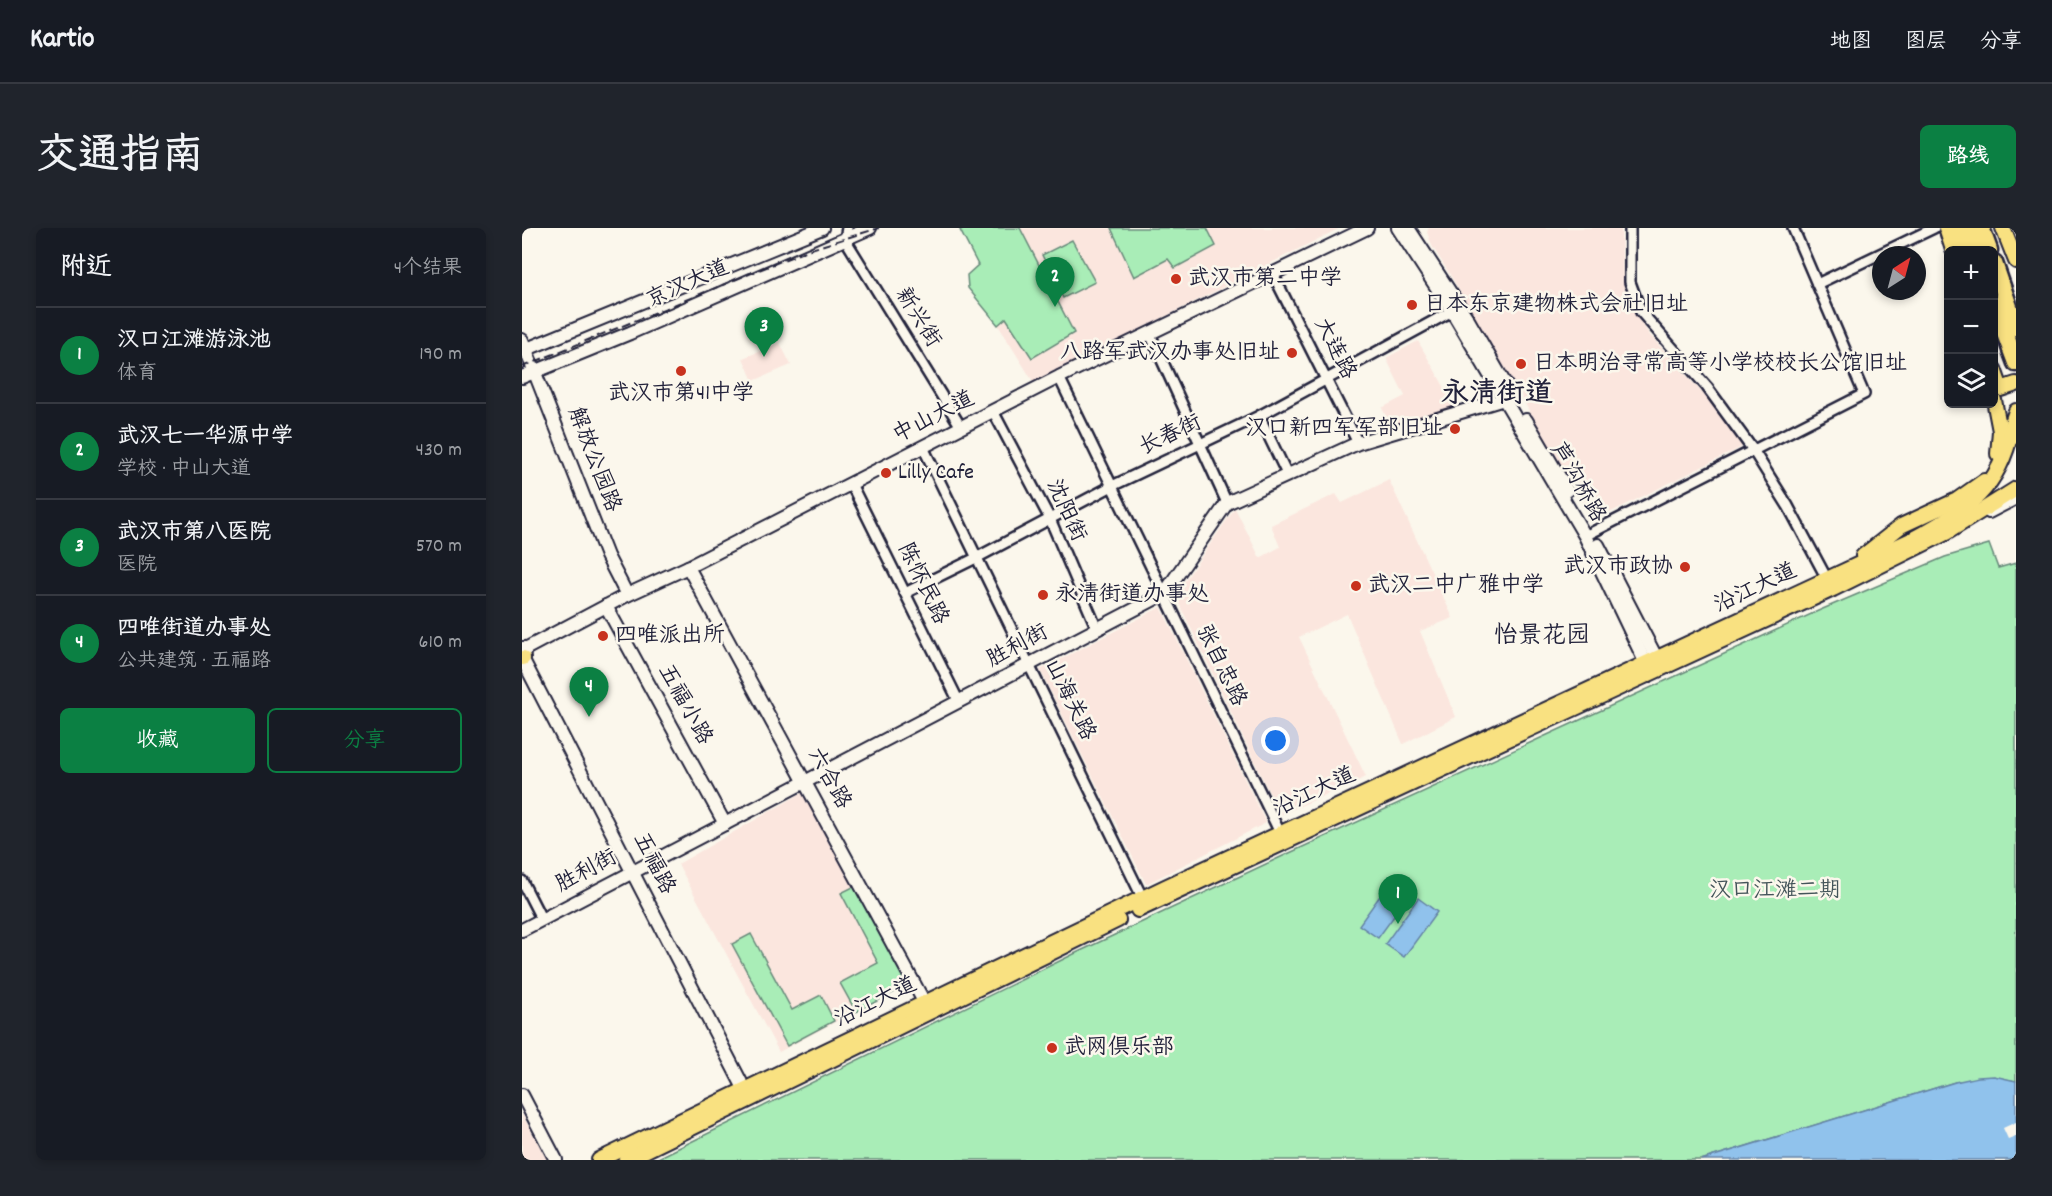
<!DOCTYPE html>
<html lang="zh">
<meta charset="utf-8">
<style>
:root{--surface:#171b24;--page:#20242c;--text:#f1f3f6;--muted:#9ea1a6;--line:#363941;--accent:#0b8043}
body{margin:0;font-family:Dekko,"LXGW WenKai TC",sans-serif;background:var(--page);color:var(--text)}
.controls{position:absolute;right:18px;top:18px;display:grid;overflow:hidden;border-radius:9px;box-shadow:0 3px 9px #0003}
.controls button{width:54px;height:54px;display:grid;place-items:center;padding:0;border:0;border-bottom:2px solid var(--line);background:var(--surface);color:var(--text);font:30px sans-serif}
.compass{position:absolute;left:1350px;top:18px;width:54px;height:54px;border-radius:50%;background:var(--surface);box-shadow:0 3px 9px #0003;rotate:36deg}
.you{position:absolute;left:754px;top:513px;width:21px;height:21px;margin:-15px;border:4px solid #fff;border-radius:50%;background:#1a73e8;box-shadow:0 0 0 9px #1a73e833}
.badge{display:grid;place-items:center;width:39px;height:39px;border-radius:50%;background:var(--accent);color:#fff;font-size:20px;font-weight:700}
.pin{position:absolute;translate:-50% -50px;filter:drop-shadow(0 2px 3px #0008)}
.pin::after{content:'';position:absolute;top:32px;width:21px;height:18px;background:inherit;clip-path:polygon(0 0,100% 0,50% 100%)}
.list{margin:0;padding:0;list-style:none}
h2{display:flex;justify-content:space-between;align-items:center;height:78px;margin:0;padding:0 24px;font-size:26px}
h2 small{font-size:20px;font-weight:400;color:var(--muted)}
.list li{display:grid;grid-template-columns:39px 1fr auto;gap:18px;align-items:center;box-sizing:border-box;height:96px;padding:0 24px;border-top:2px solid var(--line)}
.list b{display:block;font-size:22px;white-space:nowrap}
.list p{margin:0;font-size:20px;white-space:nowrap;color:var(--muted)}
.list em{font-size:20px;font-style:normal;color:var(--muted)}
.actions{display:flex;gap:12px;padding:18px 24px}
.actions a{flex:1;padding:14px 0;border:2px solid var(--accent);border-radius:9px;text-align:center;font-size:21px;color:var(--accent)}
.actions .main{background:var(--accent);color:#fff}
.icon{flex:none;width:33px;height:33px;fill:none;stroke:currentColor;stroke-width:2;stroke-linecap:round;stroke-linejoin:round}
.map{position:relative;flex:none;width:1494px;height:932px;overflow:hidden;border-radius:9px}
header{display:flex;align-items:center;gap:36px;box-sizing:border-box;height:84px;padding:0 30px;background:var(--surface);border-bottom:2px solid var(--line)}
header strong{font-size:28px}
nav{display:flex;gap:33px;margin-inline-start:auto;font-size:21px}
.intro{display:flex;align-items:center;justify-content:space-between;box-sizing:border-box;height:144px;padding:0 36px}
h1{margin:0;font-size:42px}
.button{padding:15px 27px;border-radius:9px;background:var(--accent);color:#fff;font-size:21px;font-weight:700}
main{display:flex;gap:36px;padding:0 36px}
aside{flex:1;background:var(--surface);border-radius:9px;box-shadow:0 3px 9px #0003}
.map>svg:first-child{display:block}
</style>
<header>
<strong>Kartio</strong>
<nav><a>地图</a><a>图层</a><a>分享</a></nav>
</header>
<div class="intro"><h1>交通指南</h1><a class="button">路线</a></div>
<main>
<aside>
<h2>附近<small>4个结果</small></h2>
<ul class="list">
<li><span class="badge">1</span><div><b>汉口江滩游泳池</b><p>体育</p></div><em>190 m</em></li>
<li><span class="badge">2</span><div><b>武汉七一华源中学</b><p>学校 · 中山大道</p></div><em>430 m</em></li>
<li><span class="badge">3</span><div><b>武汉市第八医院</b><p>医院</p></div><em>570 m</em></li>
<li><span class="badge">4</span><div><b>四唯街道办事处</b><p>公共建筑 · 五福路</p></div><em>610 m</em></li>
</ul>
<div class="actions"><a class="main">收藏</a><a>分享</a></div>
</aside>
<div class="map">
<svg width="1494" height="932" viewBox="0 0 1494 932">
<rect width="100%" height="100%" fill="#fbf7ec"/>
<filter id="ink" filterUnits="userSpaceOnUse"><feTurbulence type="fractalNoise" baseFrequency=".0167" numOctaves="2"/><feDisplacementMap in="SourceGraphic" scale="12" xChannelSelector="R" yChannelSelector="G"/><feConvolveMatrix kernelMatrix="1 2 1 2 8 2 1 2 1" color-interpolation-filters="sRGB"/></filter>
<g filter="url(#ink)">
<!-- built -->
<g fill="#fbe6de">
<polygon points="437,0 818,0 512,155 476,97 446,60 445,47 456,37"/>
<polygon points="907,0 1099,0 1101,55 1108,79 1127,106 1202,189 1224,217 1071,293 927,45 910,18 905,4"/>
<polygon points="896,113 935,181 869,199 860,180 883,168 864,130"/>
<polygon points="258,115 269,137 231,153 221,130"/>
<polygon points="867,252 931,390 898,403 934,489 881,516 825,386 777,409 844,549 758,587 653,367 713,280 738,330 758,319 749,297 814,266 820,275"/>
<polygon points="639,379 744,595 624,656 518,442"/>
<polygon points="280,565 384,756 257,824 156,636"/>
<polygon points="0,886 25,932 0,932"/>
</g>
<!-- green -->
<g fill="#a9edb7" stroke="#668879" stroke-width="1.5">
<polygon points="442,0 498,0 552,105 510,130 484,90 476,97 446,60 445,47 456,37 438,2"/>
<polygon points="589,0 685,0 694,18 653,40 646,31 612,49"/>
<polygon points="550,12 573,54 541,70 520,27"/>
<polygon points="1467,316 1476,340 1494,335 1494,853 1472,849 1433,854 1179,932 132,932 554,725 761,628 1296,383 1423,329"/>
<polygon points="335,657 388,756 334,784 318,755 356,735 319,665"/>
<polygon points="229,706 270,782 299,767 312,793 265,818 210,716"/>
</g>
<!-- water -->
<g fill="#90c2ec" stroke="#6482a5" stroke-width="1.5">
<polygon points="870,651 889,665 856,710 837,697"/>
<polygon points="896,670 915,684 882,729 863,716"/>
<polygon points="1472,848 1494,853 1494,932 1179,932 1433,854 1456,849"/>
</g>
<!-- pier -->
<polygon fill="#fbf7ec" points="1494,894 1494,908 1486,911 1481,900"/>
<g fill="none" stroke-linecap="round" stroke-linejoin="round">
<!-- street casing -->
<g stroke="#22223b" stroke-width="14">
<g id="street">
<polyline points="325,0 323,11 439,199"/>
<polyline points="1108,0 1108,54 1119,84 1185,159 1231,222 1266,278 1305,351"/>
<polyline points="751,46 836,215"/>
<polyline points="1295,56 1412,0"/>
<polyline points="628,106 705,275"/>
<polyline points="537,149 760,609"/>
<polyline points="471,183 528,291 575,401"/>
<polyline points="737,188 765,246"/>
<polyline points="401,219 622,673"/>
<polyline points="329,256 437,474"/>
<polyline points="1063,308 1342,166 1271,0"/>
<polyline points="383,365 456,329 590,258 737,188 930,83"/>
<polyline points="0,653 20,692"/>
</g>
</g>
<!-- secondary casing -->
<g stroke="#22223b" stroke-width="16">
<g id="secondary">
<polyline points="876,0 930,83 1063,308 1127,442"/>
<polyline points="886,0 945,90 986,161"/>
<polyline points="0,112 85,328 105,367"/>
<polyline points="0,123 300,0"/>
<polyline points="0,149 108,105 348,0"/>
<polyline points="1004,192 1045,262"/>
<polyline points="1467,284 1494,270"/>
<polyline points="1076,317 1138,437"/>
<polyline points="166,339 407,783"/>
<polyline points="84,378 203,596"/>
<polyline points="0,420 5,420 105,367 166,339 537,149 845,0"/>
<polyline points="4,421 1,425 2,434 227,870"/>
<polyline points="0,702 642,366 705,275 836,215 982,171 990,167"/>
<polyline points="0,867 34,932"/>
</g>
</g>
<!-- primary casing -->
<g stroke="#22223b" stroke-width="18">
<g id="primary">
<polyline points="1424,0 1431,22"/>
<polyline points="1481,0 1494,33"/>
<polyline points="1472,141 1479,161 1494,156"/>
<polyline points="1472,172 1478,203 1476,226"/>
<polyline points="1491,208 1490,195 1494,183"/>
<polyline points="1341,328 1379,298 1435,272 1462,253"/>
<polyline points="0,430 1,430"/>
<polyline points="616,682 1311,361 1424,305 1494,261"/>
<path d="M77,932L643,659L1391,311C1444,281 1476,265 1490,201"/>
<polyline points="104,932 596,692"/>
</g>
</g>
<!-- highway casing -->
<g stroke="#22223b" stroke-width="21">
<g id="highway">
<polyline points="1432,0 1441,22"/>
<polyline points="1445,0 1453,22"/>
<polyline points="1459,0 1467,22"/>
<polyline points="1472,35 1494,99"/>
<polyline points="1472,76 1494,135"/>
</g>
</g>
<!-- street -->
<use href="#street" stroke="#fbf7ec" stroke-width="9"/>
<!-- secondary -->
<use href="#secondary" stroke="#fbf7ec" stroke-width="12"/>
<!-- primary -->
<use href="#primary" stroke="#f9e181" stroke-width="14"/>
<!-- highway -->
<use href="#highway" stroke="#f9e181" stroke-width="16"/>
<!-- rail -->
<polyline stroke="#22223b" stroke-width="2" stroke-dasharray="9 4.5" stroke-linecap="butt" points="0,139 286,22 357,0"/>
</g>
</g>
<!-- markers -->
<g fill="#c8321e" stroke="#fbf7ec" stroke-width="2">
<circle cx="654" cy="51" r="6"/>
<circle cx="890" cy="77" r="6"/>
<circle cx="770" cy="125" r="6"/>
<circle cx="999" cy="136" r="6"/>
<circle cx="159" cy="143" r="6"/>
<circle cx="933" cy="201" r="6"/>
<circle cx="364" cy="245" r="6"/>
<circle cx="1163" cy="339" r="6"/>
<circle cx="834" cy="358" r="6"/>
<circle cx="521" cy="367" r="6"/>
<circle cx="81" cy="408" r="6"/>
<circle cx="530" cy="820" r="6"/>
</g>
<g text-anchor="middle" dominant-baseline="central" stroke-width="5" stroke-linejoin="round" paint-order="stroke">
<!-- poi labels -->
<g font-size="22" fill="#22223b" stroke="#fbf7ec" text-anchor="start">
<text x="666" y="51">武汉市第二中学</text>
<text x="902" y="77">日本东京建物株式会社旧址</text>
<text x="758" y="125" text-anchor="end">八路军武汉办事处旧址</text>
<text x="1011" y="136">日本明治寻常高等小学校校长公馆旧址</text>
<text x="159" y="166" text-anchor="middle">武汉市第41中学</text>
<text x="921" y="201" text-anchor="end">汉口新四军军部旧址</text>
<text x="376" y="245">Lilly Cafe</text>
<text x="1151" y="339" text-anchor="end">武汉市政协</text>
<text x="846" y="358">武汉二中广雅中学</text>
<text x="533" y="367">永清街道办事处</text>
<text x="93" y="408">四唯派出所</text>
<text x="542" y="820">武网俱乐部</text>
</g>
<!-- street labels -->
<g font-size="22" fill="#22223b" stroke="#fbf7ec">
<text transform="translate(166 57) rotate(-24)">京汉大道</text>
<text transform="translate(395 90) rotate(58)">新兴街</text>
<text transform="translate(812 121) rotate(63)">大连路</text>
<text transform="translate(412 190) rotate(-27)">中山大道</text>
<text transform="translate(649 208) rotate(-25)">长春街</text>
<text transform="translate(71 232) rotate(69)">解放公园路</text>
<text transform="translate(1055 255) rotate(60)">芦沟桥路</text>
<text transform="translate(543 283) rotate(65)">沈阳街</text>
<text transform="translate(400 356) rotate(64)">陈怀民路</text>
<text transform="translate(1234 361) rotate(-25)">沿江大道</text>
<text transform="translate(496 419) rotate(-28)">胜利街</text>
<text transform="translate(698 438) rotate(64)">张自忠路</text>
<text transform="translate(547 472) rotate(64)">山海关路</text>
<text transform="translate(162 477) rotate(61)">五福小路</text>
<text transform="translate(306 551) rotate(61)">六合路</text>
<text transform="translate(793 565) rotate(-25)">沿江大道</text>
<text transform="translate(131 636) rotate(63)">五福路</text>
<text transform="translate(65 644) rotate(-28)">胜利街</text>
<text transform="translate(354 775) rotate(-26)">沿江大道</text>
</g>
<!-- park labels -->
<g font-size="22" fill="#44555a" stroke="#fbf7ec">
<text x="1253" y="663">汉口江滩二期</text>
</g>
<!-- neighbourhood labels -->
<g font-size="24" fill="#22223b" stroke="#fbf7ec">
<text x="1020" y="409">怡景花园</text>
</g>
<!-- district labels -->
<g font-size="28" font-weight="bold" fill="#22223b" stroke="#fbf7ec">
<text x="975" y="168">永清街道</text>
</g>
</g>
</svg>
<div class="controls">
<button>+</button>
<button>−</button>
<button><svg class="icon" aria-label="layers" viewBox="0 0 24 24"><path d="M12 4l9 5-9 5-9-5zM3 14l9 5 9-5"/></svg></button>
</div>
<svg class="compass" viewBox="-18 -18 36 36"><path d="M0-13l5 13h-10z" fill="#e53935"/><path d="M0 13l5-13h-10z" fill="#9ea1a6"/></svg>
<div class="you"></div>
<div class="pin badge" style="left:876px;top:696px">1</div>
<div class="pin badge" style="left:533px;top:79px">2</div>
<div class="pin badge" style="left:242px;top:129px">3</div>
<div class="pin badge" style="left:67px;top:489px">4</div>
</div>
</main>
